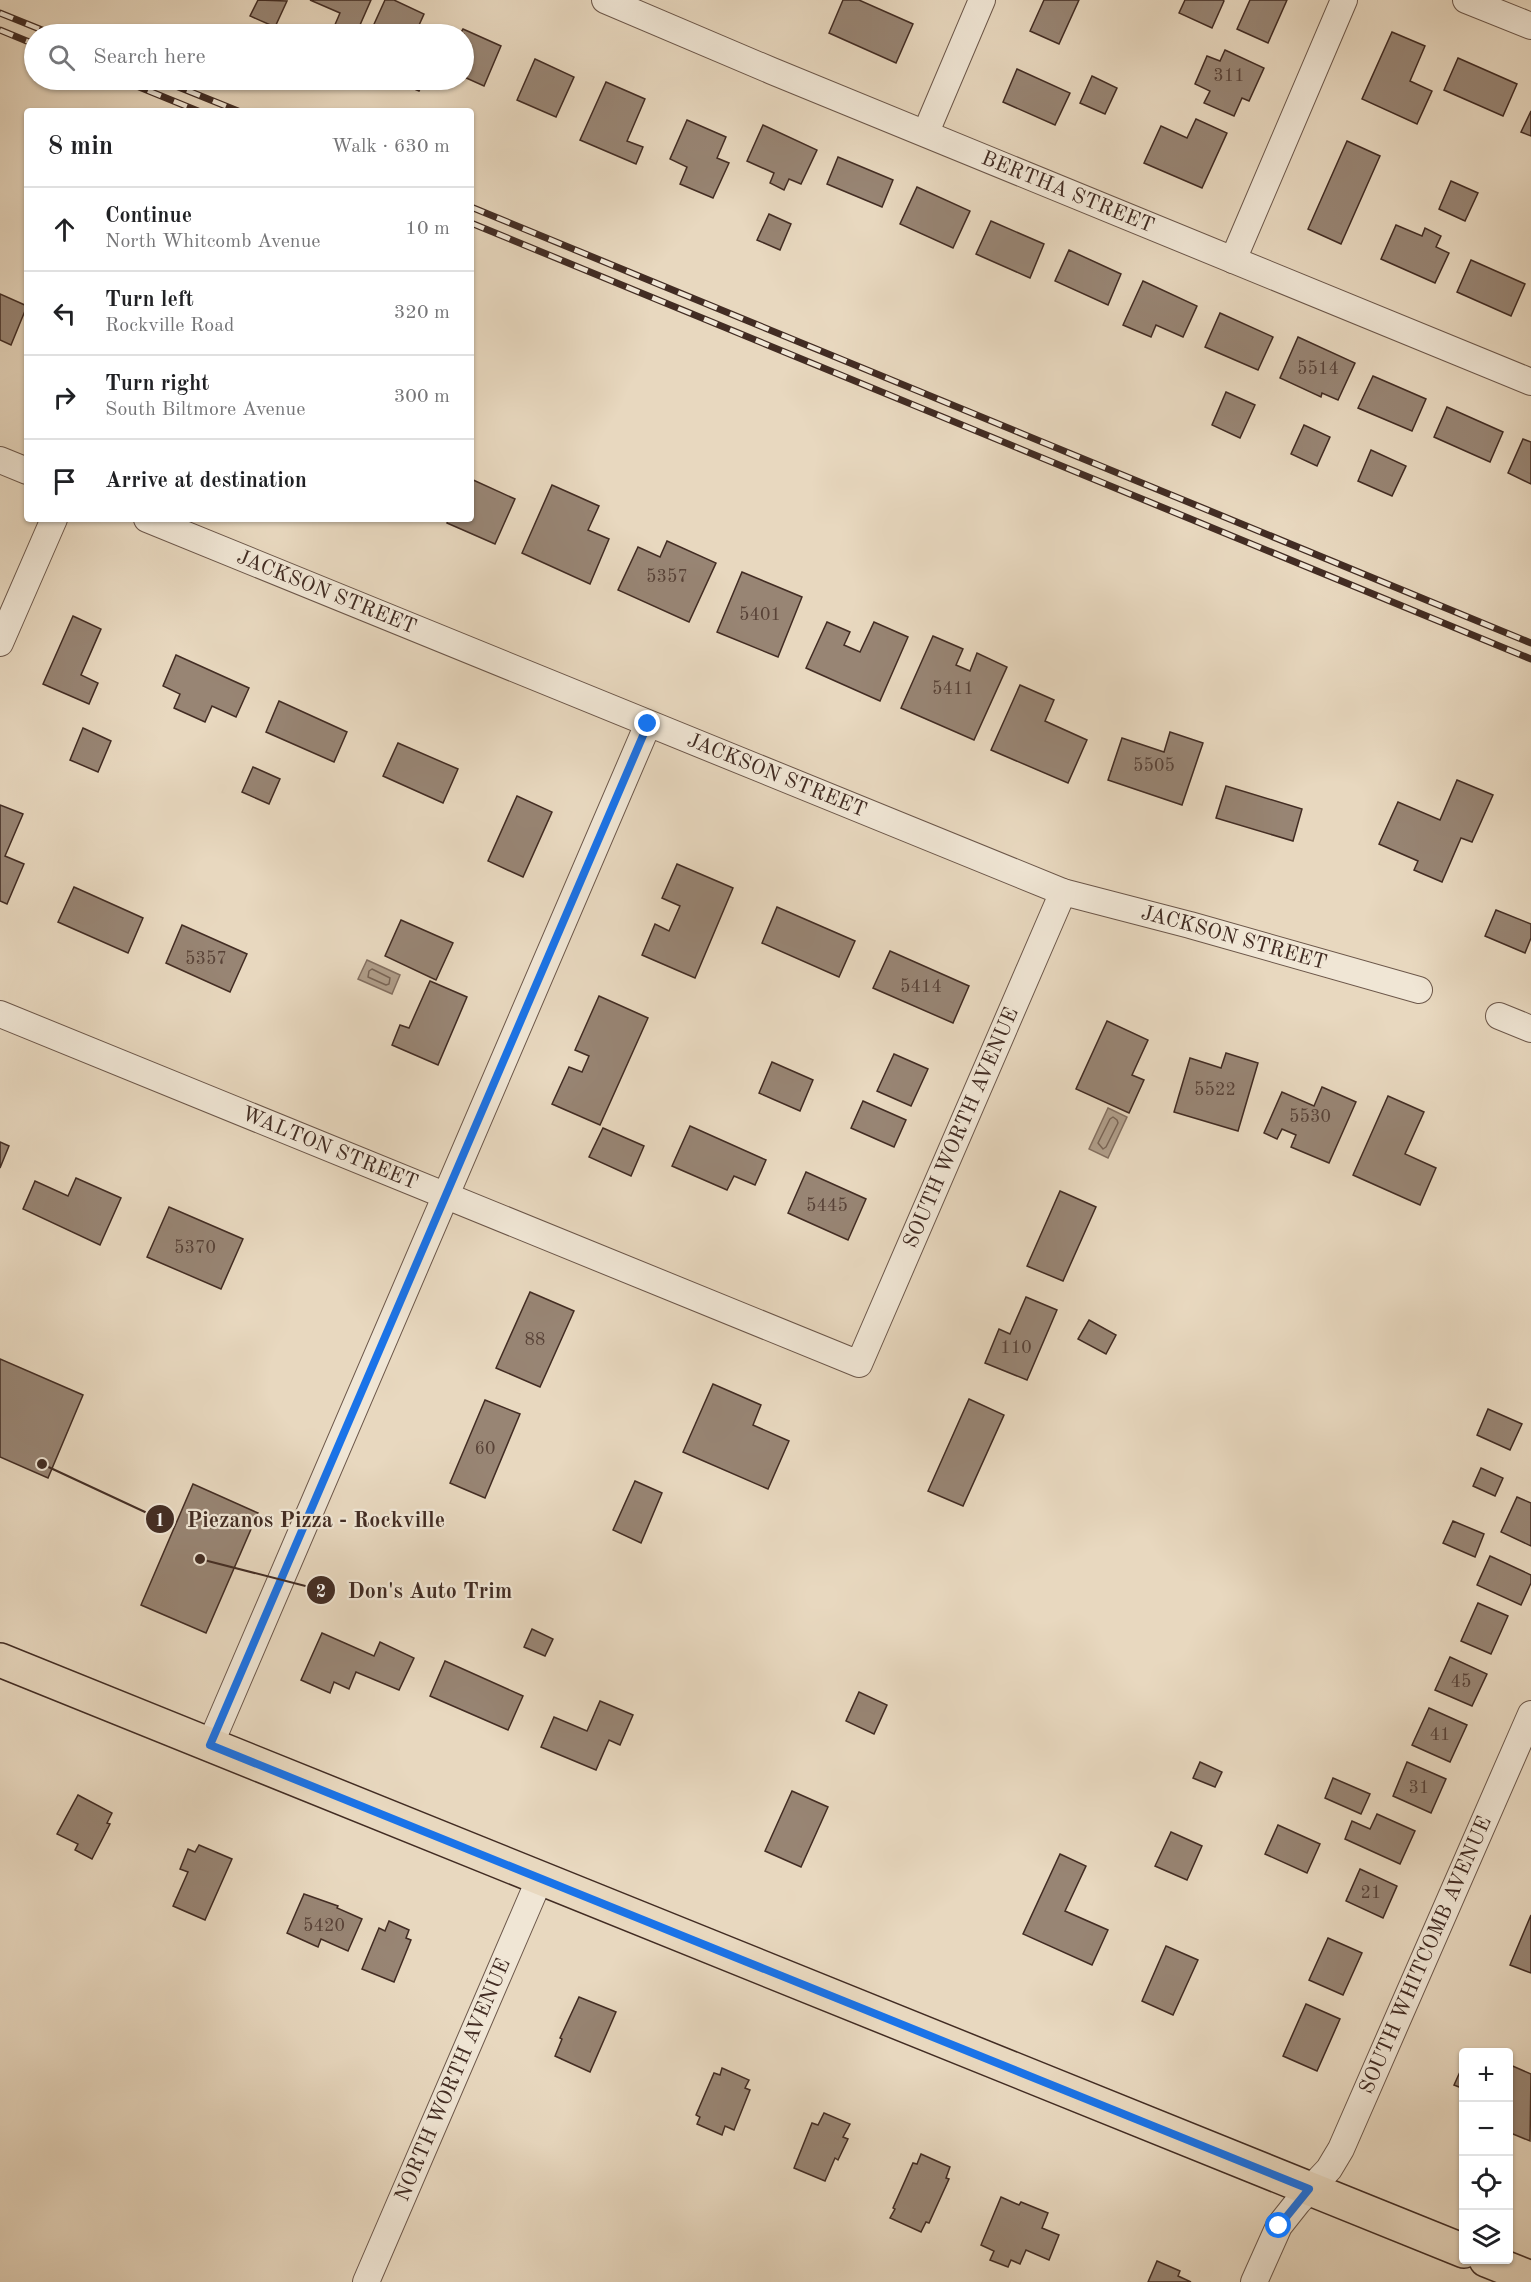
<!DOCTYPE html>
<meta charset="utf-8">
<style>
:root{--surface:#fff;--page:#f2f2f2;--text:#202124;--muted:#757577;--line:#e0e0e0}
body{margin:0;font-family:"Old Standard TT",serif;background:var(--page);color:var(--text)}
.controls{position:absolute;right:18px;bottom:18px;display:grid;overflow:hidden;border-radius:6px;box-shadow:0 2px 4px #0004}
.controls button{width:54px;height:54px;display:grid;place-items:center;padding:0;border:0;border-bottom:2px solid var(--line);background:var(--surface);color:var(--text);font:30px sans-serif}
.stop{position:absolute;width:18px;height:18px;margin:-14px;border:4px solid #1a73e8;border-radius:50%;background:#fff}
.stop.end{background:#1a73e8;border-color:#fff;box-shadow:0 2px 6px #0008}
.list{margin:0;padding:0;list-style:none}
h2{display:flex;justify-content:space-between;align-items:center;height:78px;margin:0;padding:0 24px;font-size:26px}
h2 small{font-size:20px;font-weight:400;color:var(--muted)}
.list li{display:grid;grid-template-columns:39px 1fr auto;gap:18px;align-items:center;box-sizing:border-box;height:84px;padding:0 24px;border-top:2px solid var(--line)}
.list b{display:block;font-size:22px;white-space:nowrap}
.list p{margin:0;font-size:20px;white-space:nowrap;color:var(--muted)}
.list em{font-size:20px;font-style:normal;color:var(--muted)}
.icon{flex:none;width:33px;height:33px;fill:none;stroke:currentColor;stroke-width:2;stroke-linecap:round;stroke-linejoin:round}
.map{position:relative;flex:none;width:1531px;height:2282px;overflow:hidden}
.search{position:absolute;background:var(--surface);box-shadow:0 2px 4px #0004;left:24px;top:24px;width:450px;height:66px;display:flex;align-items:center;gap:15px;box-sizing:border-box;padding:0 21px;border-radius:33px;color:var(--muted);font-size:22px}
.panel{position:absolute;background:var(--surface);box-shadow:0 2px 4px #0004;left:24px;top:108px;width:450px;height:414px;border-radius:6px}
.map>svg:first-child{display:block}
</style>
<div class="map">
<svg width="1531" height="2282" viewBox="0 0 1531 2282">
<rect width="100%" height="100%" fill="#e8d8bf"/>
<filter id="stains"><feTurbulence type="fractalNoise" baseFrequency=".00333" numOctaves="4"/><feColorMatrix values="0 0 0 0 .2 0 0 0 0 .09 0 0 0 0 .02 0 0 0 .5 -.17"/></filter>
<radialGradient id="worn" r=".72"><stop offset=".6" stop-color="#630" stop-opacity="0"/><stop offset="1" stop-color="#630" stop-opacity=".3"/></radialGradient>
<!-- water -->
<g fill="#b09e8a" stroke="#847061" stroke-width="1.5">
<polygon points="367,960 400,975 392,994 358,979"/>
<polygon points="1108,1108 1127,1117 1108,1158 1089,1149"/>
</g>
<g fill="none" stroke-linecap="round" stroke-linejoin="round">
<!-- shore -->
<g stroke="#796556" stroke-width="1.5">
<polygon points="372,969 390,978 389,984 386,985 368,977 369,971"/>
<polygon points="1113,1117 1117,1120 1118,1123 1106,1147 1103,1149 1098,1143 1110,1119"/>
</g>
</g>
<!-- building -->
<g fill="#988574" stroke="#422c23" stroke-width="1.5">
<polygon points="258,0 287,1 275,27 250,16"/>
<polygon points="310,0 371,0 356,34 331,34 340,13"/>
<polygon points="385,0 394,0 424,14 415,34 370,33"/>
<polygon points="843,0 859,0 913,24 896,63 829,33"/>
<polygon points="1044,0 1079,0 1059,44 1030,31"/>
<polygon points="1185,0 1223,0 1224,1 1212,28 1179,13"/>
<polygon points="1250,0 1287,0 1268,43 1237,29"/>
<polygon points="463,29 501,46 484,86 464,77 464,34 460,34"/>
<polygon points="1392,32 1425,46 1410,81 1432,91 1417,124 1362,99"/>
<polygon points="1225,50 1264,68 1249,101 1242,98 1234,116 1204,103 1210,91 1195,84 1207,56 1220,61"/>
<polygon points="1458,58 1517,84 1503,116 1444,90"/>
<polygon points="535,59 574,77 556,117 517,100"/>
<polygon points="1017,69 1070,93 1055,125 1003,102"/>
<polygon points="1092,76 1117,88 1105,114 1080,103"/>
<polygon points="393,80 424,80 419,91"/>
<polygon points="606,82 645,99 627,141 643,147 636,164 580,140"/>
<polygon points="1531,111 1531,136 1521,132"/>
<polygon points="1196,119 1227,133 1202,188 1144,163 1161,126 1187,138"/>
<polygon points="687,120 726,137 717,158 729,163 713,198 680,184 687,167 670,159"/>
<polygon points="763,125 817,150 801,184 789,179 784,190 770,183 774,173 747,161"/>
<polygon points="1347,141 1380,156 1341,244 1308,229"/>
<polygon points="838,157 893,180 882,207 827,184"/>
<polygon points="1451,181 1478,193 1465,221 1439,209"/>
<polygon points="917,187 970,211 953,248 900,224"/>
<polygon points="769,214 791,224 780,250 757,240"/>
<polygon points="991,221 1044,244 1030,278 976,254"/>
<polygon points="1396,225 1422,236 1425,228 1441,236 1436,247 1449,253 1435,283 1381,259"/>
<polygon points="1069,250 1121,274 1108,305 1055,281"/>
<polygon points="1471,260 1525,284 1511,316 1457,292"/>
<polygon points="1143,281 1197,306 1183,337 1156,325 1151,337 1123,325"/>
<polygon points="0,294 27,306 11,345 0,340"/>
<polygon points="1220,313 1273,337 1258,370 1205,347"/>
<polygon points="1298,337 1355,363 1338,400 1322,393 1321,397 1280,378"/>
<polygon points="1373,376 1426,399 1412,431 1358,408"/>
<polygon points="1226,392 1255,405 1240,438 1212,425"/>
<polygon points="1447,407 1503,432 1490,462 1434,437"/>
<polygon points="1304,425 1330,437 1317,466 1291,454"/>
<polygon points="1523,439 1531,442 1531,484 1508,473"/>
<polygon points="1371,450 1406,466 1392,496 1358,481"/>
<polygon points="471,479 515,499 495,544 447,523 448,519 471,519"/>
<polygon points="552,485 599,506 588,530 609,539 590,584 522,553"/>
<polygon points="667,541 716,563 689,622 618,590 638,547 660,557"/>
<polygon points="742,572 802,597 778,657 717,632"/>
<polygon points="73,616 101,629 81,675 98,683 89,704 43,684"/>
<polygon points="827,622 850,632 844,645 860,652 874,622 908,637 880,701 806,668"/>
<polygon points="933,636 963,649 956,665 970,671 977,653 1007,667 974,740 901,708"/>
<polygon points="176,655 249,688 236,717 212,706 205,722 174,708 180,694 163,686"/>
<polygon points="1020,685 1054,700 1045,721 1087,740 1068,783 991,750"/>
<polygon points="279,701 347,732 334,762 266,732"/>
<polygon points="83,728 111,741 98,772 70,760"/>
<polygon points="1170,732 1203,743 1182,805 1108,780 1122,738 1164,752"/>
<polygon points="398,743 458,769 443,803 383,776"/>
<polygon points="253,767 280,779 269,804 242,792"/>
<polygon points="1457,780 1493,795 1472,842 1461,838 1442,882 1414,870 1418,861 1379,844 1398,802 1440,820"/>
<polygon points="1226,786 1302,809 1293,841 1216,818"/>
<polygon points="517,796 552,812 523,877 488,861"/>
<polygon points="0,805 23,814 5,856 24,864 7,904 0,901"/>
<polygon points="677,864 733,888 695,978 642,955 655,924 669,931 680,906 662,898"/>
<polygon points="74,887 143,918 128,953 58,922"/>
<polygon points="777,907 855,941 839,977 762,943"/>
<polygon points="1496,910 1531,924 1531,938 1525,953 1485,936"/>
<polygon points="401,920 453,943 436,980 385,956"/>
<polygon points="182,925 247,954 230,992 166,963"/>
<polygon points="890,951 969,986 953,1023 873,988"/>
<polygon points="430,981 467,997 438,1065 392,1045 400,1025 409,1028"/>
<polygon points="599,996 648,1018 600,1125 552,1104 569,1067 582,1072 589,1056 575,1050"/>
<polygon points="1107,1021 1148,1040 1132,1075 1144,1080 1129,1113 1076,1089"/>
<polygon points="1226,1053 1258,1063 1238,1131 1174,1112 1190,1058 1221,1068"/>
<polygon points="894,1054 928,1069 911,1106 877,1091"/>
<polygon points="772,1062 813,1080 800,1111 759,1093"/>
<polygon points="1322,1087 1356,1102 1329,1163 1291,1147 1296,1135 1282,1129 1277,1139 1264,1133 1282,1092 1314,1106"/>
<polygon points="1388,1096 1424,1112 1405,1154 1436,1168 1420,1205 1353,1175"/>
<polygon points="863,1101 906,1120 894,1147 851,1128"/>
<polygon points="690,1126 766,1160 755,1185 734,1176 727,1190 672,1166"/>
<polygon points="603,1128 644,1146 631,1176 589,1157"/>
<polygon points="0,1142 9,1146 0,1168"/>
<polygon points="806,1172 866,1199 848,1240 788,1213"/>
<polygon points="76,1178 121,1198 100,1245 23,1209 35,1181 68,1196"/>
<polygon points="1060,1191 1096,1207 1063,1281 1027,1266"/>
<polygon points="169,1207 243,1239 221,1289 147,1257"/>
<polygon points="530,1292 574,1311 540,1387 496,1368"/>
<polygon points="1026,1297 1057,1310 1027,1380 985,1363 999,1329 1010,1334"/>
<polygon points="1089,1320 1116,1335 1106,1354 1078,1339"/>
<polygon points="0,1359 83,1395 48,1478 0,1457"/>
<polygon points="713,1384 761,1405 753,1425 789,1441 768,1489 683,1452"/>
<polygon points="969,1399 1004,1415 963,1506 928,1491"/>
<polygon points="485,1400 520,1414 485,1498 450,1483"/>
<polygon points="1488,1409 1522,1424 1510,1450 1477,1435"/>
<polygon points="1481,1468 1503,1478 1495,1496 1473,1486"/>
<polygon points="635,1481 662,1493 641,1543 613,1530"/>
<polygon points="193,1484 258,1513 206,1633 141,1605"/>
<polygon points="1517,1497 1531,1503 1531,1546 1501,1532"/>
<polygon points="1453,1521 1484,1534 1475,1557 1443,1543"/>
<polygon points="1490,1556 1531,1575 1531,1583 1521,1605 1477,1585"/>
<polygon points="1478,1603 1508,1616 1491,1654 1461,1641"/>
<polygon points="532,1629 553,1639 545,1656 524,1647"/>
<polygon points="322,1633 374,1656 380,1642 414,1658 399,1690 356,1672 349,1689 334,1682 330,1693 301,1680"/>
<polygon points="1450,1657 1487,1674 1472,1706 1435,1690"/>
<polygon points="445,1661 523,1696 508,1730 430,1696"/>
<polygon points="859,1692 887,1705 874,1734 846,1721"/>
<polygon points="600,1701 633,1715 620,1745 609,1740 596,1770 541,1747 554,1717 587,1731"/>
<polygon points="1429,1708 1467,1725 1450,1762 1412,1745"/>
<polygon points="1200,1762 1222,1772 1215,1787 1193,1778"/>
<polygon points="1407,1762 1446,1779 1431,1813 1393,1796"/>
<polygon points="1333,1778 1370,1794 1361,1814 1325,1798"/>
<polygon points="792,1791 828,1807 801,1867 765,1851"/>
<polygon points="78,1795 112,1813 107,1823 110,1824 92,1859 75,1850 78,1844 57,1834"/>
<polygon points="1377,1814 1415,1831 1400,1864 1345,1839 1352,1821 1370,1829"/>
<polygon points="1278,1825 1320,1844 1307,1873 1265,1854"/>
<polygon points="1171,1832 1202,1846 1187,1880 1155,1866"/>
<polygon points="199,1845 232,1859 205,1920 173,1906 188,1872 180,1869 188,1849 195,1852"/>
<polygon points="1060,1854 1086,1866 1065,1911 1108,1930 1092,1965 1023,1934"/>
<polygon points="1360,1869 1397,1886 1383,1918 1346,1901"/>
<polygon points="304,1894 338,1906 337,1908 362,1919 348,1951 321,1939 318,1947 287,1933"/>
<polygon points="1531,1915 1531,1973 1510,1965"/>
<polygon points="389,1921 409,1930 406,1938 411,1940 394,1982 362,1969 379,1928 385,1931"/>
<polygon points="1328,1938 1362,1953 1343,1995 1309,1980"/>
<polygon points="1166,1946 1198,1960 1173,2015 1142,2001"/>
<polygon points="579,1997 616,2012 590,2072 555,2056 562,2039 560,2038"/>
<polygon points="1306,2004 1340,2019 1317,2071 1283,2056"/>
<polygon points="1464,2063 1464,2089 1454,2085"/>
<polygon points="1508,2064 1531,2074 1530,2141 1508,2132"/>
<polygon points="722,2068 749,2080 745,2088 750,2090 734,2130 725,2126 722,2135 697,2124 700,2117 696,2115 714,2073 720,2075"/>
<polygon points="824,2113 850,2124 843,2137 848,2139 838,2160 835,2158 825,2181 794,2168 812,2123 818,2125"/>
<polygon points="921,2154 950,2167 946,2178 949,2179 929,2223 926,2222 921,2232 890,2218 895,2209 893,2208 913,2163 917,2164"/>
<polygon points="1001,2197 1019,2205 1021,2202 1048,2213 1042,2228 1059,2235 1049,2260 1026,2250 1020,2264 1011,2260 1008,2267 990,2260 994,2251 981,2245"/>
<polygon points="1157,2261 1180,2271 1178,2276 1191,2282 1148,2282"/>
</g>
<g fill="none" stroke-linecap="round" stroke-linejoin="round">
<!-- minor casing -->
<g stroke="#6c574a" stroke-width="28">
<g id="minor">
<path id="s1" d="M605,0L772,71L1531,382"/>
<polyline points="1466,0 1531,26"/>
<polyline points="926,132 982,0"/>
<polyline points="1233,260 1344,0"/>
<polyline points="0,460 27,471"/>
<path id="s2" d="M147,519L1063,892L1190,925L1419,990"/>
<polyline points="0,643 54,519"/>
<path id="s3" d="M0,1014L859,1364L1063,892"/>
<polyline points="1499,1016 1531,1029"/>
<polyline points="210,1745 648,724"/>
<path id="s4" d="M366,2282L540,1878"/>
<path id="s5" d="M1254,2282L1279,2226L1298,2202L1329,2169L1341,2149L1531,1714"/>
</g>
</g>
<!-- primary casing -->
<g stroke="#422c23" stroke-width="36">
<g id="primary">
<polyline points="0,1660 1464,2251"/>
<polyline points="1486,2260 1531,2278"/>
</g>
</g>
<!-- minor -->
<use href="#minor" stroke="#f0e6d5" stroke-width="26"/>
<!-- primary -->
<use href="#primary" stroke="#e8d8bf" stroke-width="33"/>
<!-- rail casing -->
<g stroke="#422c23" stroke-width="7">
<g id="rail">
<polyline points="0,13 52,34"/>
<polyline points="0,30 34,44"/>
<polyline points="122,80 198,111"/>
<polyline points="161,80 238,111"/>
<polyline points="471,207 1531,643"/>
<polyline points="471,223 1531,659"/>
</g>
</g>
<!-- rail -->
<use href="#rail" stroke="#f0e6d5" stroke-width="4.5" stroke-dasharray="14" stroke-linecap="butt"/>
</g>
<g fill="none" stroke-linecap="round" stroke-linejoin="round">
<!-- route -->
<polyline stroke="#1a73e8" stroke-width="8" points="648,724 210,1745 1309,2189 1279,2226"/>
</g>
<g text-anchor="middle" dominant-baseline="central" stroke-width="4.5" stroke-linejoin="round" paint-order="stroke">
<!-- number labels -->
<g font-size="18" fill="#584237">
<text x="1229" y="76">311</text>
<text x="1318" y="369">5514</text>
<text x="667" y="577">5357</text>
<text x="760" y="615">5401</text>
<text x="953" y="689">5411</text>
<text x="1154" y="766">5505</text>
<text x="206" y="959">5357</text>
<text x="921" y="987">5414</text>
<text x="1215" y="1090">5522</text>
<text x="1310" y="1117">5530</text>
<text x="827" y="1206">5445</text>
<text x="195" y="1248">5370</text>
<text x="535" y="1340">88</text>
<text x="1016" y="1348">110</text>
<text x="485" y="1449">60</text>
<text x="1461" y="1682">45</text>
<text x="1440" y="1735">41</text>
<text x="1419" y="1788">31</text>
<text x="1371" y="1893">21</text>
<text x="324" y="1926">5420</text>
</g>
<!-- street labels -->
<g font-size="21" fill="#422c23" stroke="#f0e6d5">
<text stroke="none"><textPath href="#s1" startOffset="501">BERTHA STREET</textPath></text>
<text stroke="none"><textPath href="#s2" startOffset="194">JACKSON STREET</textPath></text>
<text stroke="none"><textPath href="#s2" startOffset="680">JACKSON STREET</textPath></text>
<text stroke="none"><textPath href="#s2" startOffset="1166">JACKSON STREET</textPath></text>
<text stroke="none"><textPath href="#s3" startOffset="1185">SOUTH WORTH AVENUE</textPath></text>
<text stroke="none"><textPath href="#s3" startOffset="356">WALTON STREET</textPath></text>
<text stroke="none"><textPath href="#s5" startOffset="372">SOUTH WHITCOMB AVENUE</textPath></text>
<text stroke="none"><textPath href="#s4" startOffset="220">NORTH WORTH AVENUE</textPath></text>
</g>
</g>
<!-- callouts -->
<path fill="none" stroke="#422c23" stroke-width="2" d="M42 1464L160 1519M200 1559L321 1590"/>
<g fill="#422c23" stroke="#f0e6d5" stroke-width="2">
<circle cx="42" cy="1464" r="6"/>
<circle cx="200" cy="1559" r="6"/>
<circle cx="160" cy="1519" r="15"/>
<circle cx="321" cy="1590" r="15"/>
</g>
<g font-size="18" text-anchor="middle" font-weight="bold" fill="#fff">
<text x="160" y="1526">1</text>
<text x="321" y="1597">2</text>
</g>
<g font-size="22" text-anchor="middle" font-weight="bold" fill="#422c23" stroke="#f0e6d5" stroke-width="4.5" stroke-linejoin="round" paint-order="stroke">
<text x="316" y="1527">Piezanos Pizza - Rockville</text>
<text x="430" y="1598">Don's Auto Trim</text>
</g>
<rect width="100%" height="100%" filter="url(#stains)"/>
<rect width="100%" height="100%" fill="url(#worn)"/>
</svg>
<div class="controls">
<button>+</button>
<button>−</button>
<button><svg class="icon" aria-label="locate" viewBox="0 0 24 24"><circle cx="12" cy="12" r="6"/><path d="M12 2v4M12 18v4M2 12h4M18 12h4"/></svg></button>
<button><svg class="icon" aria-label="layers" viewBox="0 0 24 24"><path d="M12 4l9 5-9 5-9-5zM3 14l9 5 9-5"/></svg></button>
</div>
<div class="stop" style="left:1279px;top:2226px"></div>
<div class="stop end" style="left:648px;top:724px"></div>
<div class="search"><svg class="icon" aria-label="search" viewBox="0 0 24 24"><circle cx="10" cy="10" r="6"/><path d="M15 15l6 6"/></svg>Search here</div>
<section class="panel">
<h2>8 min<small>Walk · 630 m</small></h2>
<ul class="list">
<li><svg class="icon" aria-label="ahead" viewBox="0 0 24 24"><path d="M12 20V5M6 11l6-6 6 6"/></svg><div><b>Continue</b><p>North Whitcomb Avenue</p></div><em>10 m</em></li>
<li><svg class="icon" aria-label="left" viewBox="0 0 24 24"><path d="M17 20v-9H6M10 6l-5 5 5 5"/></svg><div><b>Turn left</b><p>Rockville Road</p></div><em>320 m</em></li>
<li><svg class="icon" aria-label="right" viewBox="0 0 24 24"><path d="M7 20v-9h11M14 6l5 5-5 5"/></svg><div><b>Turn right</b><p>South Biltmore Avenue</p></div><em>300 m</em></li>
<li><svg class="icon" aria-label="arrive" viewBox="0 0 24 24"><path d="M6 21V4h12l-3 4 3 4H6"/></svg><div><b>Arrive at destination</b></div></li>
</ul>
</section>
</div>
